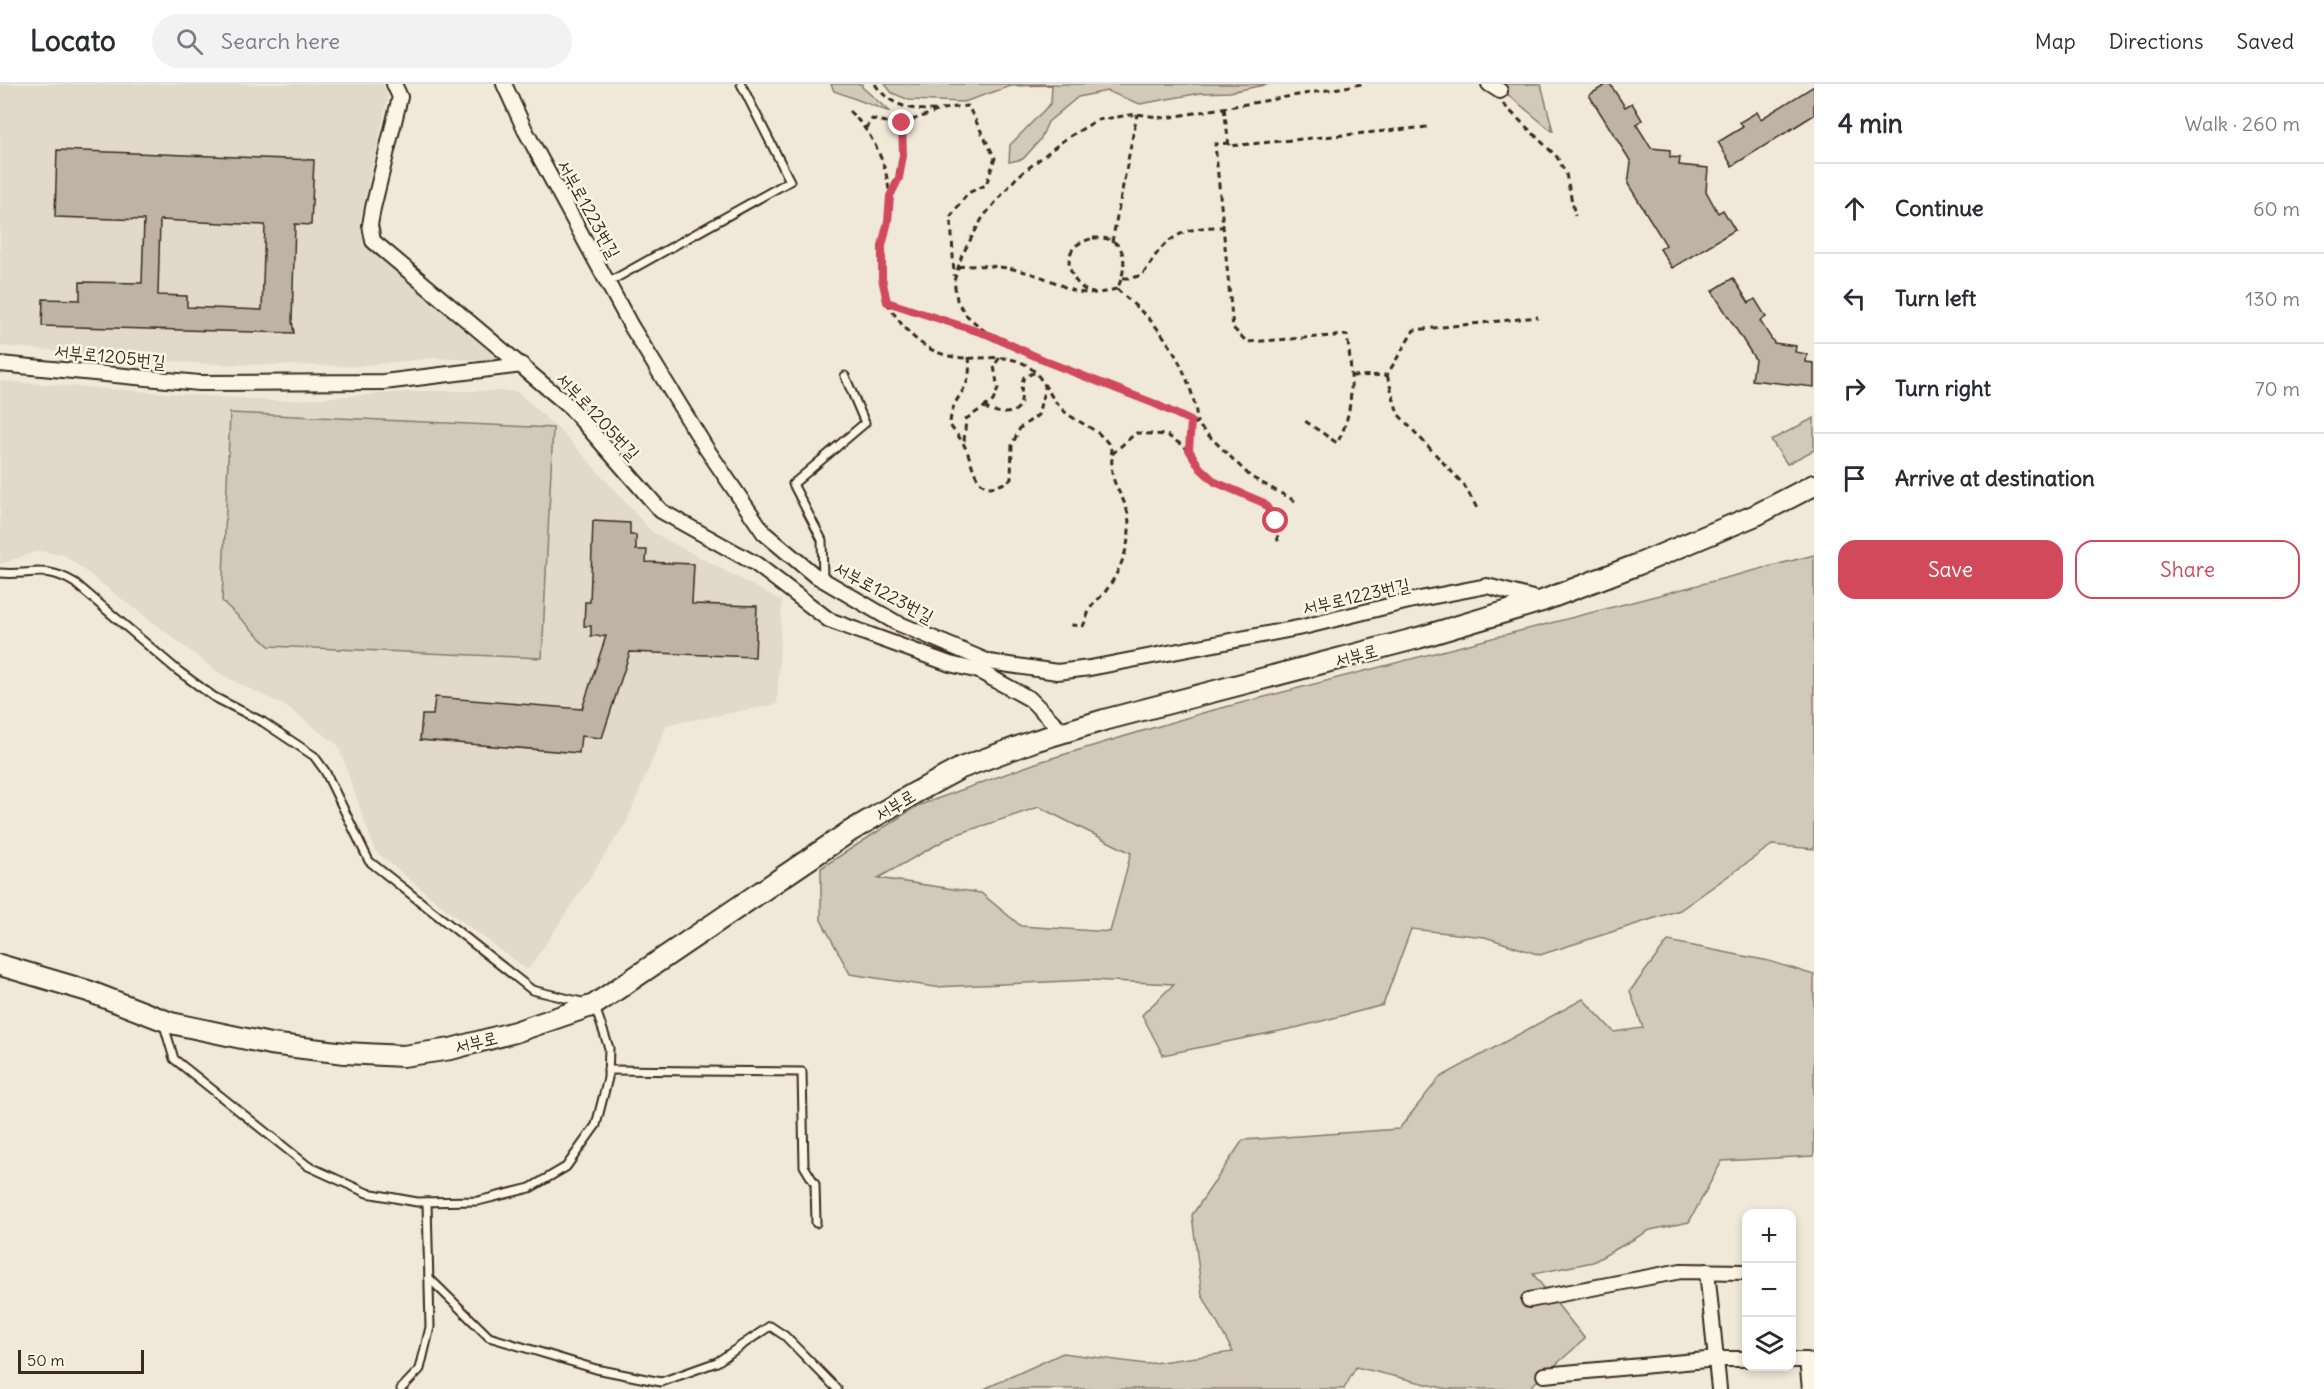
<!DOCTYPE html>
<meta charset="utf-8">
<style>
:root{--surface:#fff;--page:#f2f2f3;--text:#2b2b33;--muted:#7c7c81;--line:#e1e1e2;--accent:#d1495b}
body{margin:0;font-family:Delius,"Poor Story",sans-serif;background:var(--page);color:var(--text)}
.controls{position:absolute;right:18px;bottom:18px;display:grid;overflow:hidden;border-radius:12px;box-shadow:0 3px 9px #0003}
.controls button{width:54px;height:54px;display:grid;place-items:center;padding:0;border:0;border-bottom:2px solid var(--line);background:var(--surface);color:var(--text);font:30px sans-serif}
.scale{position:absolute;left:18px;bottom:15px;width:126px;box-sizing:border-box;padding-left:6px;border:3px solid #3b2a1e;border-top:0;font-size:16px;line-height:21px;white-space:nowrap;color:#3b2a1e;-webkit-text-stroke:4px #fcf5e5;paint-order:stroke}
.stop{position:absolute;width:18px;height:18px;margin:-14px;border:4px solid #d1495b;border-radius:50%;background:#fff}
.stop.end{background:#d1495b;border-color:#fff;box-shadow:0 2px 6px #0008}
.list{margin:0;padding:0;list-style:none}
h2{display:flex;justify-content:space-between;align-items:center;height:78px;margin:0;padding:0 24px;font-size:26px}
h2 small{font-size:20px;font-weight:400;color:var(--muted)}
.list li{display:grid;grid-template-columns:39px 1fr auto;gap:18px;align-items:center;box-sizing:border-box;height:90px;padding:0 24px;border-top:2px solid var(--line)}
.list b{display:block;font-size:22px;white-space:nowrap}
.list em{font-size:20px;font-style:normal;color:var(--muted)}
.actions{display:flex;gap:12px;padding:18px 24px}
.actions a{flex:1;padding:14px 0;border:2px solid var(--accent);border-radius:18px;text-align:center;font-size:21px;color:var(--accent)}
.actions .main{background:var(--accent);color:#fff}
.icon{flex:none;width:33px;height:33px;fill:none;stroke:currentColor;stroke-width:2;stroke-linecap:round;stroke-linejoin:round}
.map{position:relative;flex:none;width:1814px;height:1305px;overflow:hidden}
header{display:flex;align-items:center;gap:36px;box-sizing:border-box;height:84px;padding:0 30px;background:var(--surface);border-bottom:2px solid var(--line)}
header strong{font-size:28px}
nav{display:flex;gap:33px;margin-inline-start:auto;font-size:21px}
.search{width:420px;height:54px;background:var(--page);display:flex;align-items:center;gap:15px;box-sizing:border-box;padding:0 21px;border-radius:33px;color:var(--muted);font-size:22px}
main{display:flex}
aside{flex:1;background:var(--surface)}
.map>svg:first-child{display:block}
</style>
<header>
<strong>Locato</strong>
<div class="search"><svg class="icon" aria-label="search" viewBox="0 0 24 24"><circle cx="10" cy="10" r="6"/><path d="M15 15l6 6"/></svg>Search here</div>
<nav><a>Map</a><a>Directions</a><a>Saved</a></nav>
</header>
<main>
<div class="map">
<svg width="1814" height="1305" viewBox="0 0 1814 1305">
<rect width="100%" height="100%" fill="#f0e9d9"/>
<filter id="ink" filterUnits="userSpaceOnUse"><feTurbulence type="fractalNoise" baseFrequency=".0167" numOctaves="2"/><feDisplacementMap in="SourceGraphic" scale="12" xChannelSelector="R" yChannelSelector="G"/><feConvolveMatrix kernelMatrix="1 2 1 2 8 2 1 2 1" color-interpolation-filters="sRGB"/></filter>
<g filter="url(#ink)">
<!-- built -->
<g fill="#e1d9c9">
<polygon points="0,0 383,0 388,14 360,137 364,161 498,272 490,277 434,274 356,282 206,280 0,262"/>
<polygon points="0,297 277,317 419,307 516,307 566,352 652,448 782,517 777,620 667,641 626,739 528,886 448,827 375,767 338,661 285,622 222,591 64,471 38,467 0,480"/>
</g>
<!-- green -->
<g fill="#d2c9ba" stroke="#867a6c" stroke-width="1.5" fill-rule="evenodd">
<polygon points="831,0 862,0 862,3 890,28 834,7"/>
<polygon points="885,0 1269,0 1230,8 1201,9 1140,20 1107,7 1078,13 1048,38 1040,56 1023,75 1009,78 1010,61 1051,19 1052,1 1011,2 964,18 909,16 892,9"/>
<polygon points="1495,0 1541,0 1553,47 1552,47"/>
<polygon points="230,329 553,344 542,574 269,562 222,517"/>
<polygon points="1814,334 1814,366 1787,380 1771,356"/>
<path d="M1814,471V765L1772,761L1680,826L1540,871L1485,853L1411,845L1383,921L1299,943L1163,971L1142,931L1174,900L1089,896L935,903L850,890L821,836V784L917,722L1039,678L1206,628ZM1039,723L1131,769L1110,848L1021,842L981,809L878,794L952,752Z"/>
<polygon points="1668,857 1769,877 1814,891 1814,1072 1722,1077 1689,1138 1650,1146 1593,1178 1533,1190 1585,1255 1528,1305 1447,1305 1356,1283 1344,1305 984,1305 1063,1269 1146,1280 1233,1268 1202,1211 1192,1131 1243,1056 1399,1045 1439,994 1583,915 1614,948 1643,944 1630,907"/>
</g>
<!-- building -->
<g fill="#beb3a4" stroke="#3b2a1e" stroke-width="1.5" fill-rule="evenodd">
<polygon points="1607,0 1610,0 1625,23 1632,19 1642,36 1636,40 1651,64 1670,66 1670,73 1680,74 1679,81 1708,84 1706,107 1718,129 1723,126 1735,146 1672,184 1660,165 1666,161 1628,100 1631,78 1589,11"/>
<polygon points="1814,2 1814,31 1732,82 1718,58 1743,43 1740,38 1757,28 1761,35"/>
<path d="M57,66L314,76L311,141L295,140L292,237L294,249L42,242L43,215L80,216V198L142,199L144,136L55,133ZM160,136L265,141L262,226L187,223V212L158,211Z"/>
<polygon points="1733,194 1749,219 1755,215 1766,233 1760,237 1774,259 1796,262 1795,268 1807,270 1806,278 1814,279 1814,303 1752,296 1755,275 1712,207"/>
<polygon points="593,437 630,439 630,451 636,451 636,466 647,466 646,478 694,480 692,520 757,522 755,573 630,568 602,654 581,652 579,669 420,656 422,631 433,631 435,613 582,625 606,552 591,552 591,542 584,542 585,518 590,518"/>
</g>
<g fill="none" stroke-linecap="round" stroke-linejoin="round">
<!-- service casing -->
<g stroke="#3b2a1e" stroke-width="11">
<g id="service">
<polyline points="609,198 790,97 741,0"/>
<path d="M0,489C31,492 44,480 75,499L177,586L214,613L263,638L314,672L325,687L369,777L532,906L586,919"/>
<polyline points="823,495 822,456 793,400 865,339 845,292"/>
<polyline points="164,941 174,975 308,1082 367,1109 417,1118 478,1117 530,1104 566,1083 596,1041 608,994 609,964 595,923"/>
<polyline points="608,986 802,988 804,1082 815,1100 816,1139"/>
<polyline points="429,1194 489,1253 596,1285 661,1298 717,1278 770,1242 785,1252 837,1305"/>
<polyline points="401,1305 420,1285 430,1243 427,1118"/>
</g>
</g>
<!-- minor casing -->
<g stroke="#3b2a1e" stroke-width="18">
<g id="minor">
<polyline points="394,0 400,13 373,124 370,141 373,157 570,323 661,427 756,480 829,536 950,580 979,587 1030,615 1063,648"/>
<polyline points="504,0 525,46 631,242 706,364 764,449 813,490 895,538 989,578 1057,588 1090,584 1303,543 1409,517 1487,502 1540,516"/>
<polyline points="1489,0 1500,7"/>
<polyline points="0,280 199,299 384,298 522,281"/>
<polyline points="1707,1187 1719,1305"/>
<polyline points="1529,1216 1681,1187 1744,1188"/>
<polyline points="1792,1276 1807,1276 1810,1305"/>
<polyline points="1544,1291 1717,1275 1746,1275"/>
</g>
</g>
<!-- secondary casing -->
<g stroke="#3b2a1e" stroke-width="24">
<polyline id="secondary" points="0,881 88,907 171,939 270,960 345,969 403,972 451,965 515,948 594,921 849,748 911,711 961,684 1034,657 1104,636 1418,554 1542,517 1639,480 1756,431 1814,401"/>
</g>
<!-- path -->
<g stroke="#3b2a1e" stroke-width="3" stroke-dasharray="6 4.5" stroke-linecap="butt">
<path d="M875,0C890,23 914,27 940,26"/>
<polyline points="1503,20 1557,73 1566,90 1575,132"/>
<polyline points="1224,24 1229,62 1428,43"/>
<path d="M849,27C878,53 894,96 889,136C887,145 883,153 881,163C879,181 883,200 887,218L987,251"/>
<path d="M865,45L872,35C900,43 915,35 940,26C949,23 959,23 968,22L995,74L986,101L968,109L951,132L954,192"/>
<path d="M1229,59L1215,60L1233,244L1247,258L1347,251C1352,287 1356,326 1337,359L1305,337"/>
<path d="M890,110C902,86 903,65 902,39"/>
<path d="M1093,154C1098,154 1103,154 1108,155C1130,162 1125,190 1117,205C1110,206 1100,210 1094,209C1076,207 1062,179 1073,165C1078,158 1085,157 1093,154Z"/>
<polyline points="1112,158 1137,30"/>
<path d="M958,183C987,179 1019,184 1047,195C1066,202 1069,209 1091,209"/>
<path d="M1123,194C1148,195 1146,183 1158,168C1175,147 1198,142 1223,143"/>
<path d="M1117,205C1130,218 1146,230 1157,244C1177,268 1196,308 1197,339"/>
<path d="M887,218C904,248 926,272 964,274C983,275 999,271 1018,277C1041,285 1045,307 1060,323C1073,338 1095,342 1107,358C1116,369 1109,381 1113,393C1116,406 1126,417 1128,431C1133,457 1120,488 1105,508C1100,514 1093,519 1090,525C1087,531 1086,537 1083,542L1070,541"/>
<path d="M969,273C973,311 951,308 950,341C954,348 961,354 964,361C976,383 974,419 1011,395L1012,361L1020,344L1038,331L1045,303"/>
<polyline points="1387,291 1398,330 1464,401 1477,424"/>
<polyline points="1352,292 1387,291 1414,246 1538,233"/>
<path d="M984,323C994,329 1018,335 1021,317C1022,308 1020,303 1024,293L1036,288"/>
<polyline points="964,357 966,335 993,317 998,305 994,282 1000,273"/>
<polyline points="1189,366 1191,337"/>
<polyline points="1112,370 1136,349 1167,351 1189,366 1200,384 1215,398 1264,419 1276,437 1278,458"/>
<polyline points="1295,417 1251,393 1197,340 1153,319 1050,279 989,251 965,230 957,216 954,197 962,171 983,133 1017,93 1064,56 1097,36 1137,30 1165,34 1362,0"/>
</g>
<!-- service -->
<use href="#service" stroke="#fcf5e5" stroke-width="7"/>
<!-- minor -->
<use href="#minor" stroke="#fcf5e5" stroke-width="14"/>
<!-- secondary -->
<use href="#secondary" stroke="#fcf5e5" stroke-width="20"/>
</g>
</g>
<g fill="none" stroke-linecap="round" stroke-linejoin="round" filter="url(#ink)">
<!-- route -->
<polyline stroke="#d1495b" stroke-width="8" points="902,39 903,71 899,94 890,112 888,137 882,162 882,194 887,218 989,251 1050,279 1153,319 1191,337 1189,366 1200,384 1215,398 1264,419 1276,437"/>
</g>
<g text-anchor="middle" dominant-baseline="central" stroke-width="5" stroke-linejoin="round" paint-order="stroke">
<!-- street labels -->
<g font-size="18" fill="#3b2a1e" stroke="#fcf5e5">
<text transform="translate(589 125) rotate(61)">서부로1223번길</text>
<text transform="translate(110 272) rotate(6)">서부로1205번길</text>
<text transform="translate(598 332) rotate(47)">서부로1205번길</text>
<text transform="translate(884 508) rotate(28)">서부로1223번길</text>
<text transform="translate(1356 512) rotate(-13)">서부로1223번길</text>
<text transform="translate(1356 571) rotate(-15)">서부로</text>
<text transform="translate(895 721) rotate(-31)">서부로</text>
<text transform="translate(476 958) rotate(-14)">서부로</text>
</g>
</g>
</svg>
<div class="controls">
<button>+</button>
<button>−</button>
<button><svg class="icon" aria-label="layers" viewBox="0 0 24 24"><path d="M12 4l9 5-9 5-9-5zM3 14l9 5 9-5"/></svg></button>
</div>
<div class="scale">50 m</div>
<div class="stop" style="left:1276px;top:437px"></div>
<div class="stop end" style="left:902px;top:39px"></div>
</div>
<aside>
<h2>4 min<small>Walk · 260 m</small></h2>
<ul class="list">
<li><svg class="icon" aria-label="ahead" viewBox="0 0 24 24"><path d="M12 20V5M6 11l6-6 6 6"/></svg><div><b>Continue</b></div><em>60 m</em></li>
<li><svg class="icon" aria-label="left" viewBox="0 0 24 24"><path d="M17 20v-9H6M10 6l-5 5 5 5"/></svg><div><b>Turn left</b></div><em>130 m</em></li>
<li><svg class="icon" aria-label="right" viewBox="0 0 24 24"><path d="M7 20v-9h11M14 6l5 5-5 5"/></svg><div><b>Turn right</b></div><em>70 m</em></li>
<li><svg class="icon" aria-label="arrive" viewBox="0 0 24 24"><path d="M6 21V4h12l-3 4 3 4H6"/></svg><div><b>Arrive at destination</b></div></li>
</ul>
<div class="actions"><a class="main">Save</a><a>Share</a></div>
</aside>
</main>
